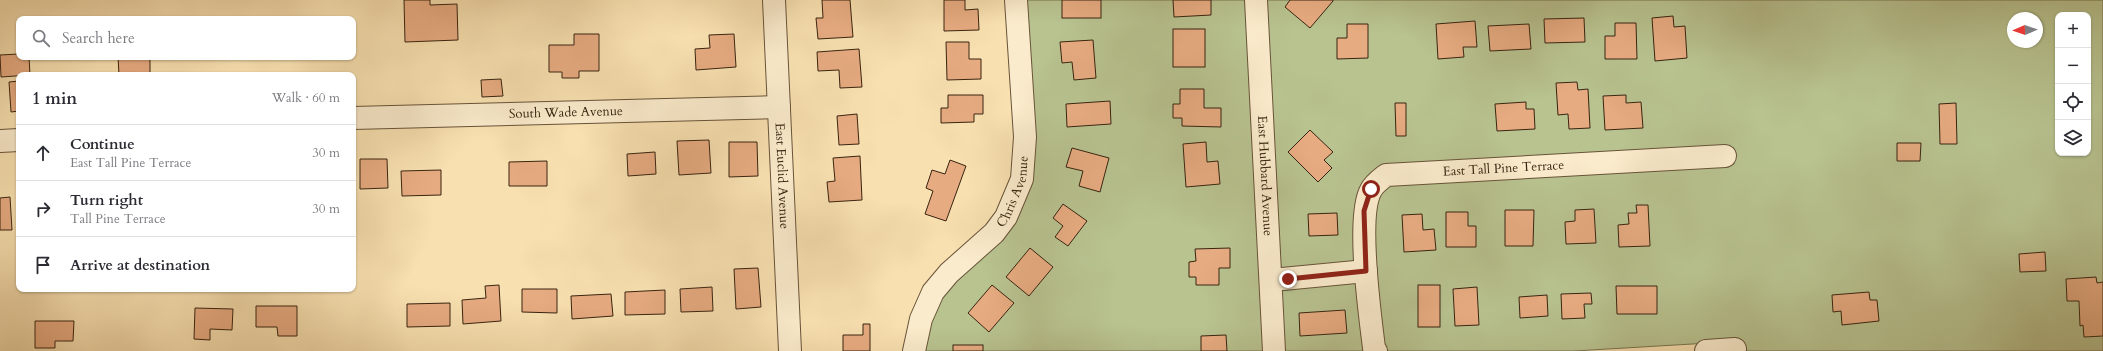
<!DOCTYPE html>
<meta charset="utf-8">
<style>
:root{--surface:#fff;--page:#f7f7f7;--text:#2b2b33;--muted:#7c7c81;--line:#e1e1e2}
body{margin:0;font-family:Cardo,serif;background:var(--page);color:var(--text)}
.controls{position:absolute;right:12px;top:12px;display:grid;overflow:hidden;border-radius:8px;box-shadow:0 1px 3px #0004}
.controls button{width:36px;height:36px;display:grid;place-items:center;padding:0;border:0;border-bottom:1px solid var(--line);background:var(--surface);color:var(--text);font:20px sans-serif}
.compass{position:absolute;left:2007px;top:12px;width:36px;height:36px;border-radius:50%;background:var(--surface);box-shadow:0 1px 3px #0004;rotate:268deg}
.stop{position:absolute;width:12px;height:12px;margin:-9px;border:3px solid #8f2418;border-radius:50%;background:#fff}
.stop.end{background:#8f2418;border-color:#fff;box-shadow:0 1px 4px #0008}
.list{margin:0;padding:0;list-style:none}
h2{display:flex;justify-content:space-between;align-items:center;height:52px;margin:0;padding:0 16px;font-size:17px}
h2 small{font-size:13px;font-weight:400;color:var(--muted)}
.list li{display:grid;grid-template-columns:26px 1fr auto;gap:12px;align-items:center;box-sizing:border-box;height:56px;padding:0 16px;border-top:1px solid var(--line)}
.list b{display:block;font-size:15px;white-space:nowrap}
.list p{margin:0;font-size:13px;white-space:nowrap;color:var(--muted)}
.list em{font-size:13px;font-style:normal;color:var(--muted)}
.icon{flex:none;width:22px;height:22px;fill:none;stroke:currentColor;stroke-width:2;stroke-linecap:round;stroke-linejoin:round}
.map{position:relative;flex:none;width:2103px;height:351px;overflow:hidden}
.search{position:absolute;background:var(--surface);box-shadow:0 1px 3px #0004;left:16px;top:16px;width:340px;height:44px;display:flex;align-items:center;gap:10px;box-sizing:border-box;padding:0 14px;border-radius:8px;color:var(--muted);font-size:15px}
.panel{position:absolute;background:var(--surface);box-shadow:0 1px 3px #0004;left:16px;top:72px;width:340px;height:220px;border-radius:8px}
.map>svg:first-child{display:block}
</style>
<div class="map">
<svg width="2103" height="351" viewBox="0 0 2103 351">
<rect width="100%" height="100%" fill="#f8e0b0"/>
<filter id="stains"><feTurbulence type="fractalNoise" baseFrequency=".005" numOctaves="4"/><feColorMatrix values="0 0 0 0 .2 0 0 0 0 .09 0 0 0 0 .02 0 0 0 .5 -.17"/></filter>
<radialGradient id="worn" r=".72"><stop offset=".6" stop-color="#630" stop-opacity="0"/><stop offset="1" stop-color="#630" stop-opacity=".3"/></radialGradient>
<!-- green -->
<g fill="#b8c390" stroke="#787450" fill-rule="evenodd">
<polygon points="1025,0 1247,0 1265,351 923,351 930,321 941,296 1014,222"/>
<path d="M1266,0H2103V351H1744L1743,341L1574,351H1388L1382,345C1379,315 1366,216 1379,193C1381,190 1387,186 1390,183L1734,164V148L1385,167L1357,263L1281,271ZM2058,15H2088V153H2058ZM2013,18H2037V42H2013Z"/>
<polygon points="1357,280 1365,351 1284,351 1282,287"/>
</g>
<!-- building -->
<g fill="#e7ab81" stroke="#382410">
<polygon points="404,0 430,0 430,5 457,4 458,40 405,42"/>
<polygon points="822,0 850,0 853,37 818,39 816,18 823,18"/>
<polygon points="944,0 965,0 965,10 978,9 979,30 944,31"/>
<rect x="1062" y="0" width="39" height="18"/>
<polygon points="1173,0 1211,0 1211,15 1174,17"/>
<polygon points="1290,0 1333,0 1333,1 1310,28 1285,7"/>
<polygon points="1673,16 1674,27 1685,26 1687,58 1655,61 1652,18"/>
<polygon points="1584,18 1585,42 1545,43 1544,19"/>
<polygon points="1475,21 1477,47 1463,47 1464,57 1438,59 1436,24"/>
<polygon points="1615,23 1636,23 1637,59 1605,59 1605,36 1615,36"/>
<polygon points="1347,24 1368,24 1368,58 1337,59 1337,38 1347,38"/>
<polygon points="1529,24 1531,49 1490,51 1488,26"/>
<rect x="1173" y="29" width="32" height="38"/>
<polygon points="574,34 599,34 599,71 579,71 579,78 562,78 562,72 549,72 549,45 574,45"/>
<polygon points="734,34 736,67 696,70 695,49 710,48 709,35"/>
<polygon points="1093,40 1096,78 1074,80 1072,62 1062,63 1060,42"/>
<polygon points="946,42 969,42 969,59 981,59 981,79 947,80"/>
<polygon points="859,49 862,87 840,88 839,70 818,71 817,52"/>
<polygon points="19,54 19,57 29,57 30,75 1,77 0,55"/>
<polygon points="118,57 150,57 150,75 119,75"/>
<polygon points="501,79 503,96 482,97 481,80"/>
<polygon points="19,81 19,111 11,112 9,82"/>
<polygon points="1577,82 1578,90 1588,89 1590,128 1569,129 1568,114 1558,115 1556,83"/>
<polygon points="1180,89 1204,89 1204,108 1221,108 1221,127 1182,126 1182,118 1173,118 1173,104 1180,104"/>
<polygon points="948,95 983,95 983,114 974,114 974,122 941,123 941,108 948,108"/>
<polygon points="1626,95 1626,103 1641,102 1643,128 1605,130 1603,96"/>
<polygon points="1110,101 1111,124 1067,127 1066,104"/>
<polygon points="1526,102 1526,109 1534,109 1535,129 1497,131 1495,104"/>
<polygon points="1395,103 1406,103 1406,136 1396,136"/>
<polygon points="1956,103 1957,144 1940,144 1939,104"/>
<polygon points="857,114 859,144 839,145 837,116"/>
<polygon points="1310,130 1333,152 1324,160 1332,168 1318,182 1288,152"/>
<polygon points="709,140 711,173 679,175 677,141"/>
<polygon points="729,142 757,142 758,176 729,177"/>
<polygon points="1206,142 1207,162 1218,161 1220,184 1186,187 1183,144"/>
<polygon points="1897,143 1921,143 1920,161 1897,161"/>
<polygon points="1072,148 1109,158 1100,192 1079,186 1083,171 1066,167"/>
<polygon points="655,152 656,174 628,176 627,154"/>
<polygon points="860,156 862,200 829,202 827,182 835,181 833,158"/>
<polygon points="360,159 387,159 388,188 360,189"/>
<polygon points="950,160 966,166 946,221 925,214 933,191 926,188 932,170 945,174"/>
<polygon points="547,161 547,186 509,186 509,162"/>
<polygon points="441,170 441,195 402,196 401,171"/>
<polygon points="10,197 12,230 0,230 0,198"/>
<polygon points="1063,204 1087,221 1068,246 1055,237 1063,226 1053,218"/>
<polygon points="1636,205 1648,205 1650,246 1619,247 1618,225 1629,224 1628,213 1637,213"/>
<polygon points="1594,209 1596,243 1566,244 1565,222 1575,221 1575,210"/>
<polygon points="1505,210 1534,210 1533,246 1505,246"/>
<polygon points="1446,212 1468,212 1468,226 1476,226 1476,247 1446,247"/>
<polygon points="1337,213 1338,235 1309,236 1308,214"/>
<polygon points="1422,214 1423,230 1434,229 1436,250 1404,252 1402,215"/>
<polygon points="1030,248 1053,267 1029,296 1006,277"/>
<polygon points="1230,248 1230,268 1219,268 1219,285 1196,285 1196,277 1189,277 1189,262 1196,261 1195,249"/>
<polygon points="2045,252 2046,271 2020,272 2019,254"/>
<polygon points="758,268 761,307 736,309 734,269"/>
<polygon points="2096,277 2097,283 2103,282 2103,336 2084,337 2083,325 2080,326 2079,301 2067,301 2066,279"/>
<polygon points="499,285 501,321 463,324 462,300 486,298 485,286"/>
<polygon points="992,285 1014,303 989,332 968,313"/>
<rect x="1418" y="285" width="22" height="42"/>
<polygon points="1616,286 1657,286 1657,314 1617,314"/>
<polygon points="712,287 713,311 681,312 680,289"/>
<polygon points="1477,287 1479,325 1455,326 1453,289"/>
<polygon points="522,289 557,289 557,313 522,312"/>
<polygon points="665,290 665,314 625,315 625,292"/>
<polygon points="1869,292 1870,300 1877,300 1879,321 1842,325 1841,311 1833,312 1832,295"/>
<polygon points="1591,293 1592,304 1584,304 1585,318 1562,319 1561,294"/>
<polygon points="611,294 613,316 572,319 571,296"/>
<polygon points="1547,295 1548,316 1520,318 1519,297"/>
<polygon points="450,303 450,326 407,327 407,304"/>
<polygon points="256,306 297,306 297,336 278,336 277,327 256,327"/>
<polygon points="195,308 233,309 232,330 210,329 210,340 194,339"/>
<polygon points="1345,310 1347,333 1300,336 1299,313"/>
<polygon points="35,321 74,321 73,341 55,341 55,348 35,348"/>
<polygon points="863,324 870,324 870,351 843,351 843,335 863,335"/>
<polygon points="1226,335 1227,351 1201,351 1201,336"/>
<rect x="953" y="345" width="30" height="6"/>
</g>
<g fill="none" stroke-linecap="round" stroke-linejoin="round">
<!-- minor casing -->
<g stroke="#685338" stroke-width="24">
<g id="minor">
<path id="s1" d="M774,0L790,351"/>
<path id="s2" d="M1256,0L1274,351"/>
<path id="s3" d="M353,118L779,107"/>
<polyline points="0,141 19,140"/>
<polyline points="1272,280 1366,271"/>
<path id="s4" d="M914,351L921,319L933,292L949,273L994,233L1006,217L1022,179L1025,137L1016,0"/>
<path id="s5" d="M1376,351L1374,348C1370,315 1356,216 1371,190C1374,184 1381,179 1386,175L1725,156"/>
<polyline points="1706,351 1735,349"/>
</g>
</g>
<!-- minor -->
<use href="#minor" stroke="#faebcc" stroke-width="22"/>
</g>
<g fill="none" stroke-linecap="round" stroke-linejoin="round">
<!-- route -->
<polyline stroke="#8f2418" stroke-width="5" points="1288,279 1366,271 1364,211 1371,189"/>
</g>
<g text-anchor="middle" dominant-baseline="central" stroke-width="4" stroke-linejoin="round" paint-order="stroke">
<!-- street labels -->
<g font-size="13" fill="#382410" stroke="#faebcc">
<text stroke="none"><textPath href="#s3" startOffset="213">South Wade Avenue</textPath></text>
<text stroke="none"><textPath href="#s5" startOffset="302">East Tall Pine Terrace</textPath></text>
<text stroke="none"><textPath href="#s2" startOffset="176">East Hubbard Avenue</textPath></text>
<text stroke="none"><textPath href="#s1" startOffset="176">East Euclid Avenue</textPath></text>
<text stroke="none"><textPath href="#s4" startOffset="194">Chris Avenue</textPath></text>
</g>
</g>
<rect width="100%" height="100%" filter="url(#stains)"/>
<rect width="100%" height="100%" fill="url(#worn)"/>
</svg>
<div class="controls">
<button>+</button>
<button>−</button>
<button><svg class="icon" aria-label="locate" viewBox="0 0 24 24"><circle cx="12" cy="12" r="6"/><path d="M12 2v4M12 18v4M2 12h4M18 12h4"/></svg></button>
<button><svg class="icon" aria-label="layers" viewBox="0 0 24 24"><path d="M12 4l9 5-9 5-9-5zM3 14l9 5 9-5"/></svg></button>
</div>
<svg class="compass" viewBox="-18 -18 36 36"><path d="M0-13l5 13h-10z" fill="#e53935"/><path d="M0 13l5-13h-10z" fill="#7c7c81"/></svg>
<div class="stop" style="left:1371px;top:189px"></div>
<div class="stop end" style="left:1288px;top:279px"></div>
<div class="search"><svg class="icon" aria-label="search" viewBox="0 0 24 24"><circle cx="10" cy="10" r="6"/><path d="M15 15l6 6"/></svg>Search here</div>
<section class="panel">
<h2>1 min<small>Walk · 60 m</small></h2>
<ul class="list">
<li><svg class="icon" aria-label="ahead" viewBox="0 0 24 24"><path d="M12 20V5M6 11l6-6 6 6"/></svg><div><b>Continue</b><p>East Tall Pine Terrace</p></div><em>30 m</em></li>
<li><svg class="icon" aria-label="right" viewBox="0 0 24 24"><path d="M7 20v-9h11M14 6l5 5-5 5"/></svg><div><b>Turn right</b><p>Tall Pine Terrace</p></div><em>30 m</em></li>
<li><svg class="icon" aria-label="arrive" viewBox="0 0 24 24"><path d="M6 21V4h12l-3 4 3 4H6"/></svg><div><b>Arrive at destination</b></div></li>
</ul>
</section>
</div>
